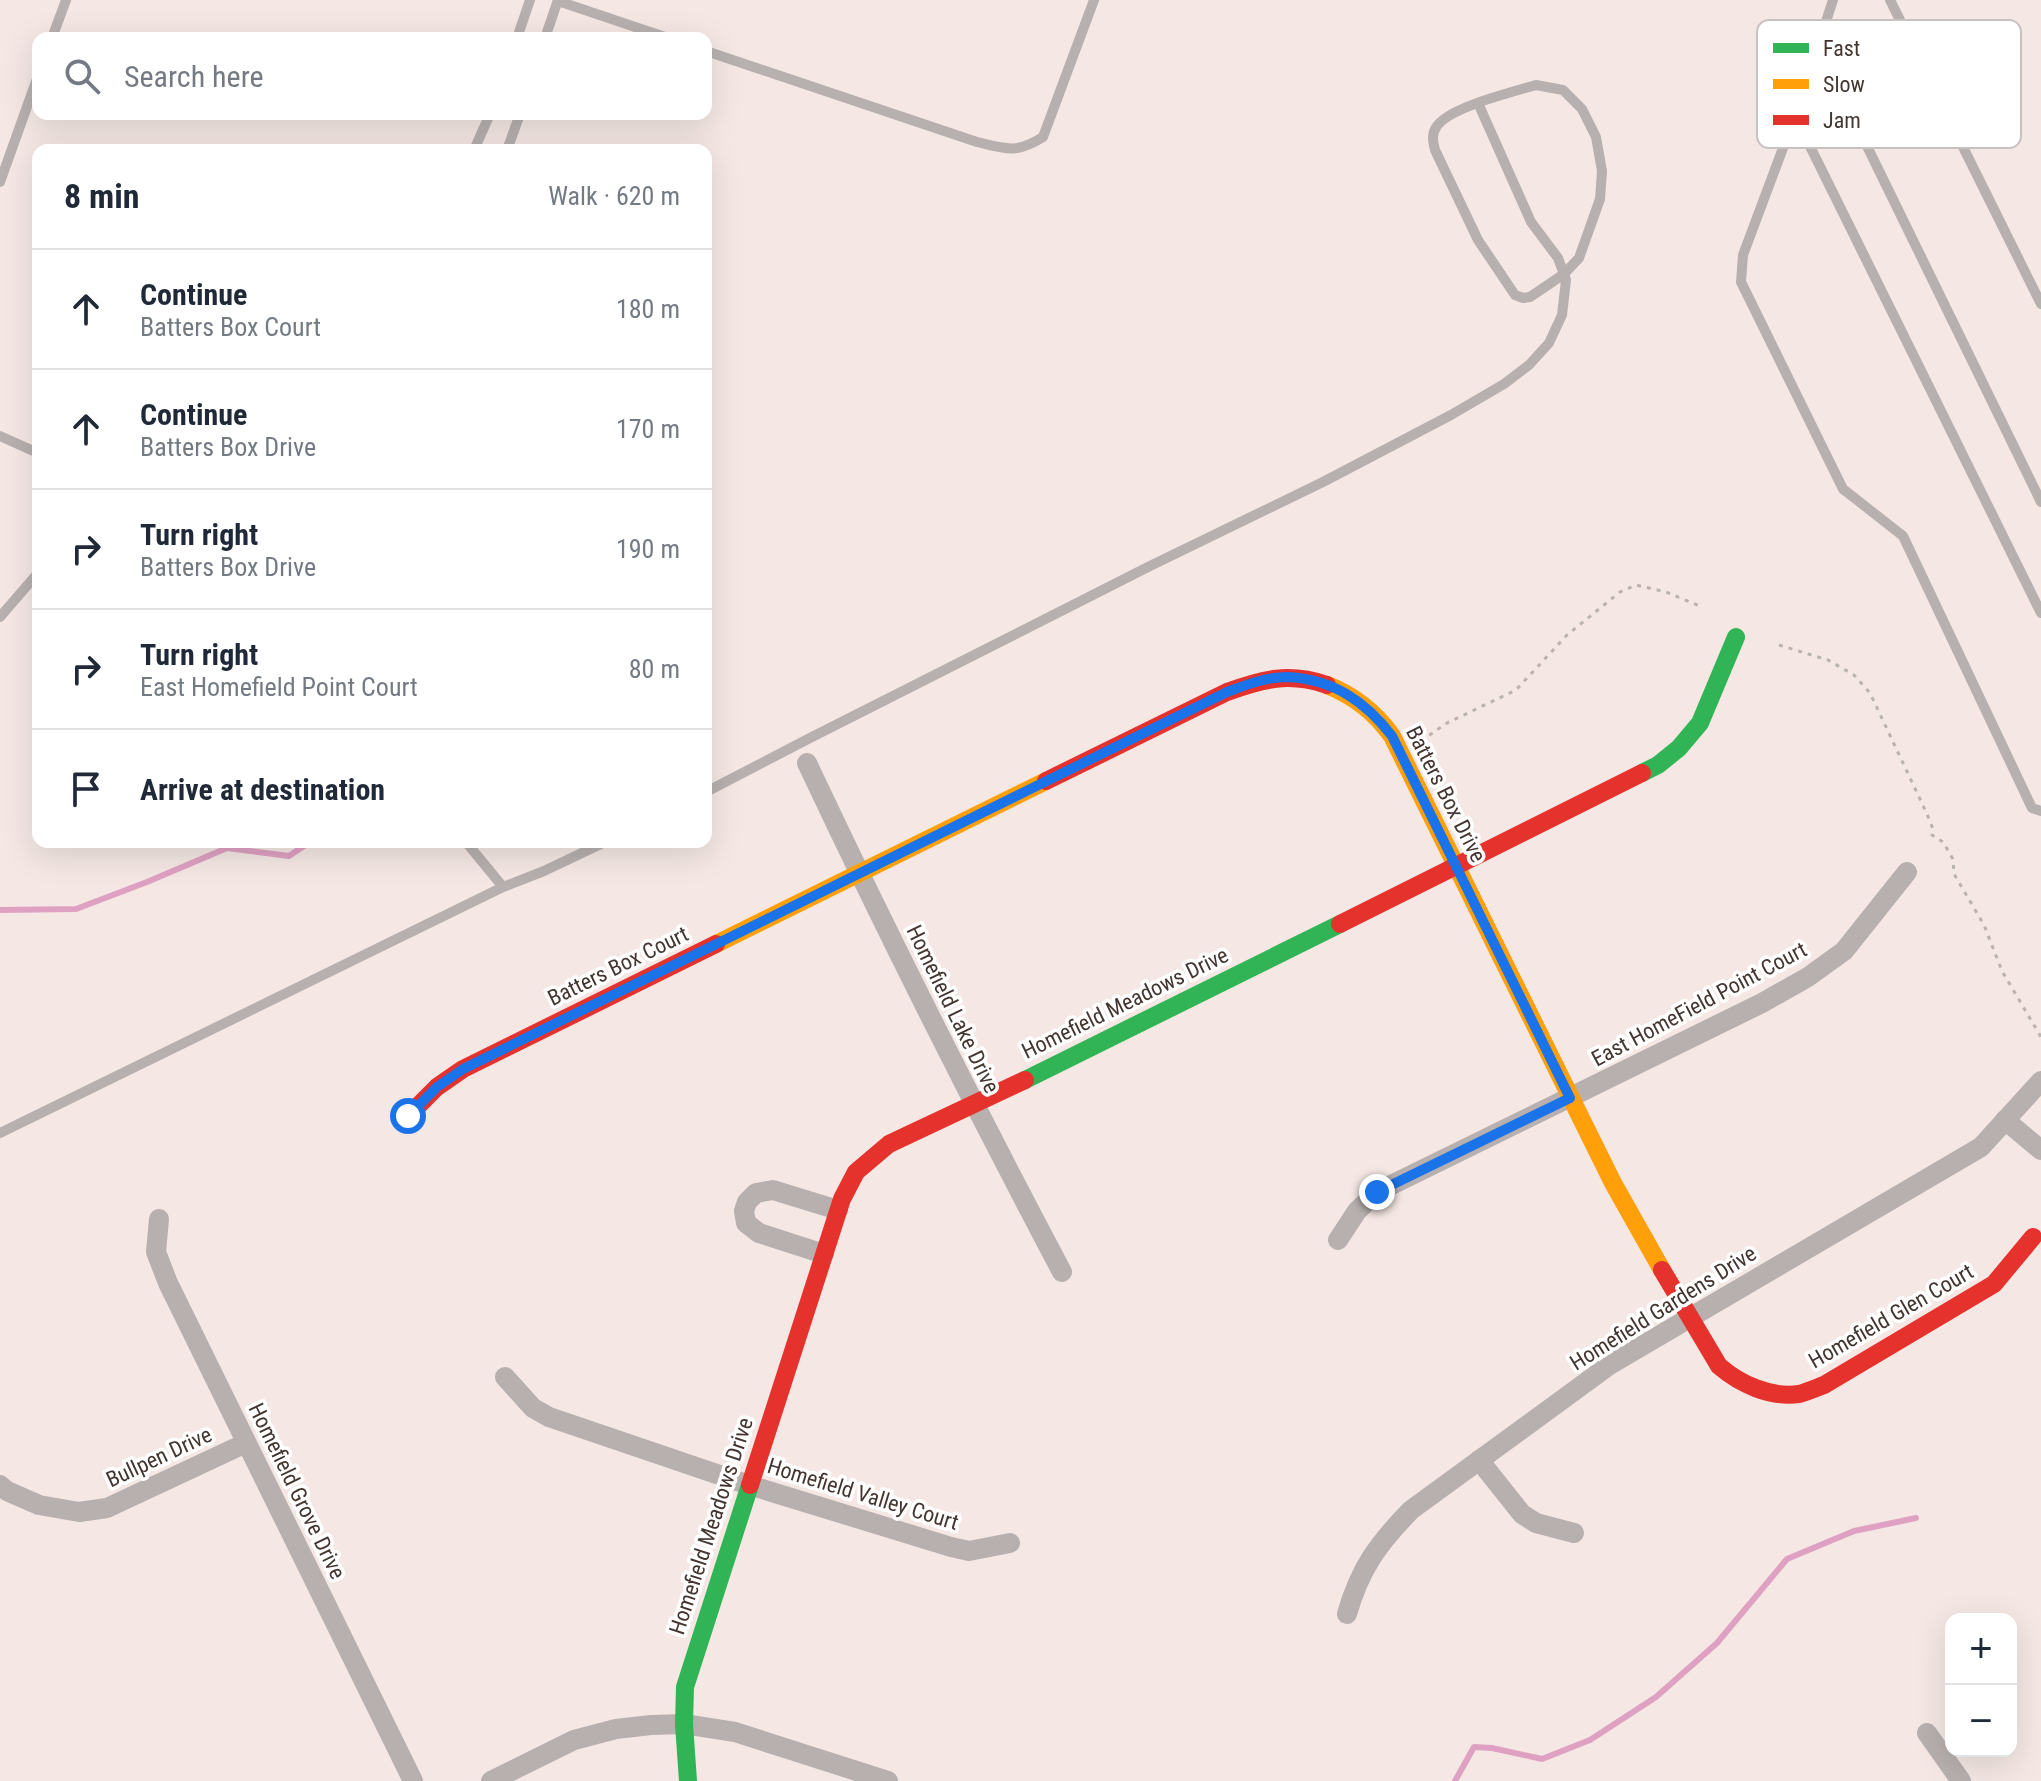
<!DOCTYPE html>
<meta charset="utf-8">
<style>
:root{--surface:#fff;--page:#f2f2f3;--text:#1f2937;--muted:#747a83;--line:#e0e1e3}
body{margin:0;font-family:"Roboto Condensed",sans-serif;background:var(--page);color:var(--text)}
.controls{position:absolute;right:24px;bottom:24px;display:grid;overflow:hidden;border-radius:16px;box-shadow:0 8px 32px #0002}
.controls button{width:72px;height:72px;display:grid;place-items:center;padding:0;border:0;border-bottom:2px solid var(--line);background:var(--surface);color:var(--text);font:40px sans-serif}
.stop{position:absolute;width:24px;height:24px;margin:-18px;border:6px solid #1a73e8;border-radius:50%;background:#fff}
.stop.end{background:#1a73e8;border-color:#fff;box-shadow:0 2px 8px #0008}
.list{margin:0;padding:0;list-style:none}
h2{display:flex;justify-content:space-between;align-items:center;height:104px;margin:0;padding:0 32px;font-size:34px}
h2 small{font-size:26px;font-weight:400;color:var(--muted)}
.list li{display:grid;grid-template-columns:52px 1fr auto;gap:24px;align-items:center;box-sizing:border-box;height:120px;padding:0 32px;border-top:2px solid var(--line)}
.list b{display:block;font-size:30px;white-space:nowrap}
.list p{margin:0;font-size:26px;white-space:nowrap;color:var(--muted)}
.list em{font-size:26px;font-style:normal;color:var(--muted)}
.icon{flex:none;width:44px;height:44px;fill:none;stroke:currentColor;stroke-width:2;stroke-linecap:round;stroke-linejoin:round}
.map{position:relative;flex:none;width:2041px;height:1781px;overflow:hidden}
.search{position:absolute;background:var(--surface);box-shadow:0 8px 32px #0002;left:32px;top:32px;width:680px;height:88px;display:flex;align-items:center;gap:20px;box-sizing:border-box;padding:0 28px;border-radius:16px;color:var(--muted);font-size:30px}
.panel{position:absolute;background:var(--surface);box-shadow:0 8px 32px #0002;left:32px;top:144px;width:680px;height:704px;border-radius:16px}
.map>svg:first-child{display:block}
</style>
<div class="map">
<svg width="2041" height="1781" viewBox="0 0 2041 1781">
<rect width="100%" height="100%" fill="#f5e8e4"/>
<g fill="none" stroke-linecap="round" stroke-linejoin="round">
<!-- stream -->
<g stroke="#dfa1c2" stroke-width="6">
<polyline points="0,910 76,909 147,882 227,848 289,856 310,842"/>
<polyline points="1455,1781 1474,1747 1492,1748 1542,1759 1590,1740 1656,1697 1717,1643 1787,1559 1854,1531 1916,1518"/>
</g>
<!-- path -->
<g stroke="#b9b2b0" stroke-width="3" stroke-dasharray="4 6" stroke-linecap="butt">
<polyline points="1779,645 1828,660 1854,675 1870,693 1927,814 1933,829 1932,835 1943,842 1953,859 1954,874 1984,925 2002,971 2041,1037"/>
<polyline points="1421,741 1447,723 1516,690 1567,635 1620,592 1636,585 1666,592 1702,607"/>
</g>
<!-- lane -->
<g stroke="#b7b0af" stroke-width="10">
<polyline points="1833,0 1795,116 1743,255 1741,282 1843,489 1903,536 2032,808 2041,811"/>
<polyline points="1890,0 2041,304"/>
<polyline points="558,1 668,38"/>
<polyline points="52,38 66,0"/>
<polyline points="517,38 530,0"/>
<polyline points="545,38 558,0"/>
<polyline points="1818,46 2041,502"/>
<path d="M706,51L977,142C1006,149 1016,154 1043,137L1094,0"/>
<path d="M1536,85L1563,90L1582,109L1596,137L1602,171L1600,199L1579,258L1564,274L1530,297L1523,298L1515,295L1478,240L1435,150C1433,141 1431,134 1437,126C1450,107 1513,92 1536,85Z"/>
<polyline points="1795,116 2041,613"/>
<polyline points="474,150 490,114"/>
<polyline points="507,150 520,114"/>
<polyline points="0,182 38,76"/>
<polyline points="0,436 38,453"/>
<polyline points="0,617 38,573"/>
<polyline points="706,792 808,739 1150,566 1323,482 1451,415 1504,384 1529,365 1549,343 1562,315 1566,280 1558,258 1531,222 1478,103"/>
<polyline points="466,842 503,887"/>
<polyline points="0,1133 503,887 544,871 605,842"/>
</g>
<!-- street -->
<g stroke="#b7b0af" stroke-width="20">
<path d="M807,763C888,935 973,1104 1062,1272"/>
<polyline points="2005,1120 2041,1150"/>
<polyline points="159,1219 156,1252 168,1283 413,1781"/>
<polyline points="1338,1240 1357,1211 1377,1192 1762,1003 1808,977 1844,951 1907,872"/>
<polyline points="824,1254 759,1233 746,1223 744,1211 747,1202 756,1193 773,1190 838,1210"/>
<polyline points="505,1377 533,1408 549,1417 749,1485 951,1547 969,1551 1010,1543"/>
<polyline points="1479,1460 1522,1514 1536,1523 1574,1533"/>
<polyline points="0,1485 7,1491 39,1505 79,1512 107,1508 246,1443"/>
<path d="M1347,1614C1360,1568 1378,1544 1411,1510L1611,1364L1981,1147L2041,1081"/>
<polyline points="1927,1733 1961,1781"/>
<polyline points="491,1781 574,1740 616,1729 651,1725 684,1724 735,1732 888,1781"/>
</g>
<!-- fast -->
<g stroke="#30b455" stroke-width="18">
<polyline points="1642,773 1658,765 1679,748 1700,723 1736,637"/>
<polyline points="1025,1080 1340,924"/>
<polyline points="688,1781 684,1724 685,1687 750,1485"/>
</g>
<!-- slow -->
<g stroke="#ff9f0a" stroke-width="18">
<path d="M1327,685C1355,696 1375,712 1392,736L1613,1183L1662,1270"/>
<polyline points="716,944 1046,781"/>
</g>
<!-- jam -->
<g stroke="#e5322d" stroke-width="18">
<path d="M1046,781L1227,692C1263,679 1289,672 1327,685"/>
<polyline points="1340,924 1642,773"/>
<polyline points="408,1116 437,1087 463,1069 716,944"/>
<path d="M1662,1270L1719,1366C1740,1384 1770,1398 1799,1394C1807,1392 1816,1388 1824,1385L1994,1284L2033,1237"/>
<polyline points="750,1485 842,1199 856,1172 889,1144 1025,1080"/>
</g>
</g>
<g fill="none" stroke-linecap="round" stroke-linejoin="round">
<!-- route -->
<path stroke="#1a73e8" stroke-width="10" d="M408,1116L437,1087L463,1069L1227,692C1246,685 1266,677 1287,677C1333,679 1365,701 1392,736L1570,1098L1377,1192"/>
</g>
<g text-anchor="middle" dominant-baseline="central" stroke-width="7" stroke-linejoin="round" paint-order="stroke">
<!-- street labels -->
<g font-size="22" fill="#443530" stroke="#fff">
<text transform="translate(1446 794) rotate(63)">Batters Box Drive</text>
<text transform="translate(618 966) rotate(-26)">Batters Box Court</text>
<text transform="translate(1125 1003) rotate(-26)">Homefield Meadows Drive</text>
<text transform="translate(1699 1004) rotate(-28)">East HomeField Point Court</text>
<text transform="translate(953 1009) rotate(64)">Homefield Lake Drive</text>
<text transform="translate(1663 1308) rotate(-32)">Homefield Gardens Drive</text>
<text transform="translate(1891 1316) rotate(-30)">Homefield Glen Court</text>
<text transform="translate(159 1457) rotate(-25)">Bullpen Drive</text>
<text transform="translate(297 1491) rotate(64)">Homefield Grove Drive</text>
<text transform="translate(863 1494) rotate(17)">Homefield Valley Court</text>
<text transform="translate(711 1526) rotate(-72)">Homefield Meadows Drive</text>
</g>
</g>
<!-- legend -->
<rect x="1757" y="20" width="264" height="128" rx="12" fill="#fff" stroke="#c7c2c1" stroke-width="2"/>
<rect x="1773" y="43" width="36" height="10" fill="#30b455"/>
<rect x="1773" y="79" width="36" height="10" fill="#ff9f0a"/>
<rect x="1773" y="115" width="36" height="10" fill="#e5322d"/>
<g font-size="22" fill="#443530">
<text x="1823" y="56">Fast</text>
<text x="1823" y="92">Slow</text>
<text x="1823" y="128">Jam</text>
</g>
</svg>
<div class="controls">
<button>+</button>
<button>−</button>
</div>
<div class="stop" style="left:408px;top:1116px"></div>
<div class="stop end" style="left:1377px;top:1192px"></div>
<div class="search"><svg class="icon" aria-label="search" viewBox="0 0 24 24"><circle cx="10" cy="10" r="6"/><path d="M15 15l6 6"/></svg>Search here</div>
<section class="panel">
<h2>8 min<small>Walk · 620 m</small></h2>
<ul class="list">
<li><svg class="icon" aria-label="ahead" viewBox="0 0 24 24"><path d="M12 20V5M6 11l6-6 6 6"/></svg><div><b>Continue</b><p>Batters Box Court</p></div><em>180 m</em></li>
<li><svg class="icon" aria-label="ahead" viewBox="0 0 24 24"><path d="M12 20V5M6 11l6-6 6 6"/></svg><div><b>Continue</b><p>Batters Box Drive</p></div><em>170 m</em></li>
<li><svg class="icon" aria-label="right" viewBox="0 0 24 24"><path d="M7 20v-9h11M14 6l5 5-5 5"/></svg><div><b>Turn right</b><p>Batters Box Drive</p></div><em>190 m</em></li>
<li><svg class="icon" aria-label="right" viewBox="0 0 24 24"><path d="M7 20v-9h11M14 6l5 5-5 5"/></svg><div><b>Turn right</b><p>East Homefield Point Court</p></div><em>80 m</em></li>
<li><svg class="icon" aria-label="arrive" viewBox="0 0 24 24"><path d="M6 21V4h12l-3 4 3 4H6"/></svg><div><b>Arrive at destination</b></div></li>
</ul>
</section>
</div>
